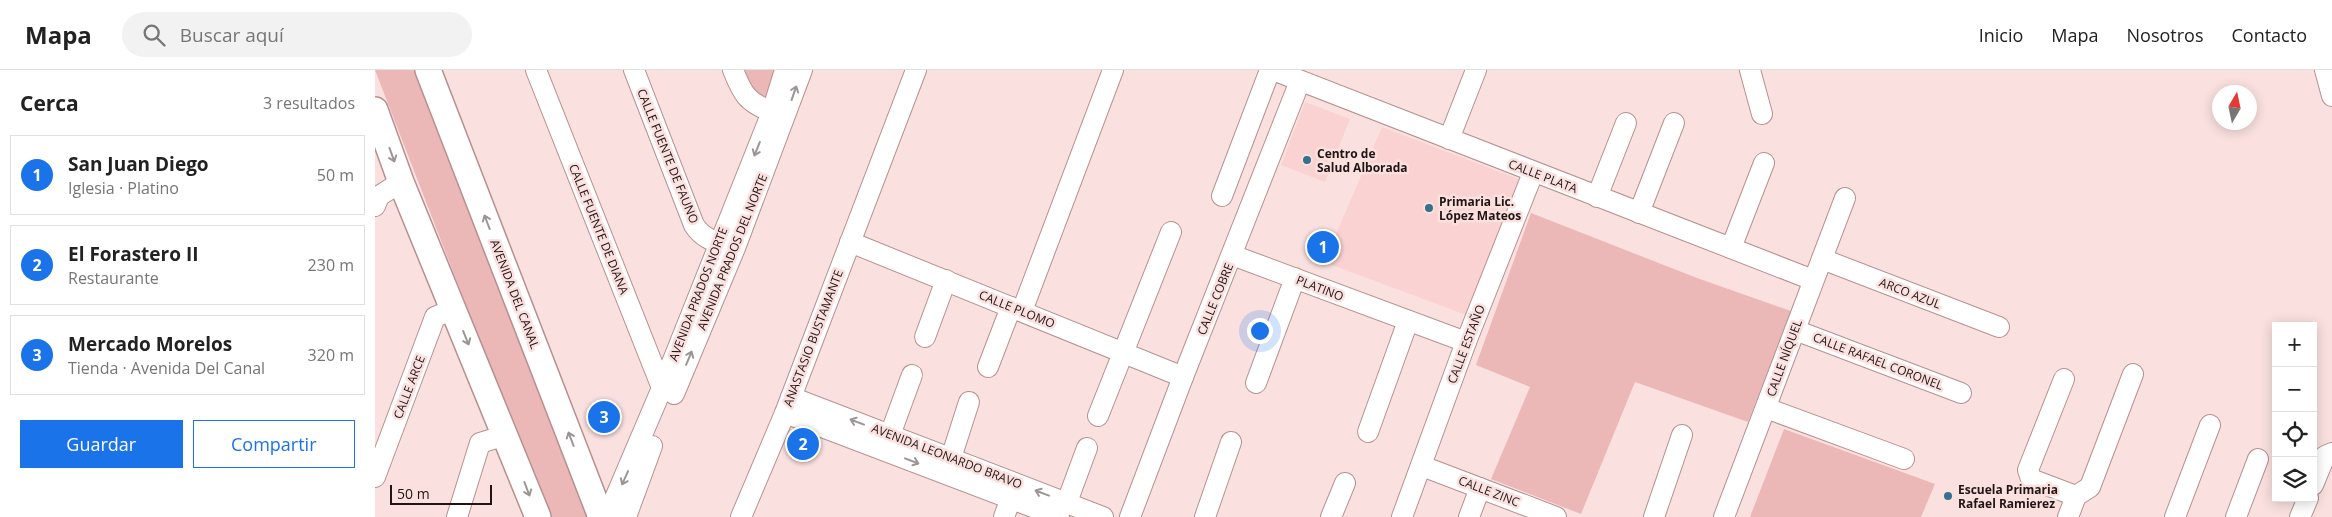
<!DOCTYPE html>
<html lang="es">
<meta charset="utf-8">
<style>
:root{--surface:#fff;--page:#f2f2f2;--text:#222;--muted:#767676;--line:#e0e0e0;--accent:#1a73e8}
body{margin:0;font-family:"Open Sans",sans-serif;background:var(--page);color:var(--text)}
.controls{position:absolute;right:15px;bottom:15px;display:grid;overflow:hidden;border-radius:0px;box-shadow:0 2px 12px #0003}
.controls button{width:45px;height:45px;display:grid;place-items:center;padding:0;border:0;border-bottom:1px solid var(--line);background:var(--surface);color:var(--text);font:25px sans-serif}
.compass{position:absolute;left:1837px;top:15px;width:45px;height:45px;border-radius:50%;background:var(--surface);box-shadow:0 2px 12px #0003;rotate:9deg}
.scale{position:absolute;left:15px;bottom:12px;width:102px;box-sizing:border-box;padding-left:5px;border:2px solid #221414;border-top:0;font-size:14px;line-height:18px;white-space:nowrap;color:#221414;-webkit-text-stroke:4px #fae1e0;paint-order:stroke}
.you{position:absolute;left:884px;top:260px;width:18px;height:18px;margin:-12px;border:4px solid #fff;border-radius:50%;background:#1a73e8;box-shadow:0 0 0 8px #1a73e833}
.badge{display:grid;place-items:center;width:32px;height:32px;border-radius:50%;background:var(--accent);color:#fff;font-size:16px;font-weight:700}
.pin{position:absolute;translate:-50% -50%;border:2px solid #fff;box-shadow:0 1px 5px #0006}
.list{margin:0;padding:0;list-style:none}
h2{display:flex;justify-content:space-between;align-items:center;height:65px;margin:0;padding:0 20px;font-size:21px}
h2 small{font-size:16px;font-weight:400;color:var(--muted)}
.list li{display:grid;grid-template-columns:32px 1fr auto;gap:15px;align-items:center;box-sizing:border-box;height:80px;margin:0 10px 10px;padding:0 10px;border:1px solid var(--line);border-radius:0px}
.list b{display:block;font-size:19px;white-space:nowrap}
.list p{margin:0;font-size:16px;white-space:nowrap;color:var(--muted)}
.list em{font-size:16px;font-style:normal;color:var(--muted)}
.actions{display:flex;gap:10px;padding:15px 20px}
.actions a{flex:1;padding:11px 0;border:1px solid var(--accent);border-radius:0px;text-align:center;font-size:18px;color:var(--accent)}
.actions .main{background:var(--accent);color:#fff}
.icon{flex:none;width:28px;height:28px;fill:none;stroke:currentColor;stroke-width:2;stroke-linecap:round;stroke-linejoin:round}
.map{position:relative;flex:none;width:1957px;height:447px;overflow:hidden}
header{display:flex;align-items:center;gap:30px;box-sizing:border-box;height:70px;padding:0 25px;background:var(--surface);border-bottom:1px solid var(--line)}
header strong{font-size:24px}
nav{display:flex;gap:28px;margin-inline-start:auto;font-size:18px}
.search{width:350px;height:45px;background:var(--page);display:flex;align-items:center;gap:12px;box-sizing:border-box;padding:0 18px;border-radius:28px;color:var(--muted);font-size:19px}
main{display:flex}
aside{flex:1;background:var(--surface)}
.map>svg:first-child{display:block}
</style>
<header>
<strong>Mapa</strong>
<div class="search"><svg class="icon" aria-label="search" viewBox="0 0 24 24"><circle cx="10" cy="10" r="6"/><path d="M15 15l6 6"/></svg>Buscar aquí</div>
<nav><a>Inicio</a><a>Mapa</a><a>Nosotros</a><a>Contacto</a></nav>
</header>
<main>
<aside>
<h2>Cerca<small>3 resultados</small></h2>
<ul class="list">
<li><span class="badge">1</span><div><b>San Juan Diego</b><p>Iglesia · Platino</p></div><em>50 m</em></li>
<li><span class="badge">2</span><div><b>El Forastero II</b><p>Restaurante</p></div><em>230 m</em></li>
<li><span class="badge">3</span><div><b>Mercado Morelos</b><p>Tienda · Avenida Del Canal</p></div><em>320 m</em></li>
</ul>
<div class="actions"><a class="main">Guardar</a><a>Compartir</a></div>
</aside>
<div class="map">
<svg width="1957" height="447" viewBox="0 0 1957 447">
<rect width="100%" height="100%" fill="#fae1e0"/>
<!-- built -->
<g fill="#fad2d2">
<polygon points="930,32 975,49 950,112 906,95"/>
<polygon points="1007,57 1146,110 1094,246 949,192"/>
</g>
<!-- green -->
<g fill="#ebb7b7">
<polygon points="0,0 44,0 213,447 173,447"/>
<polygon points="369,0 405,0 392,31 375,16"/>
<polygon points="1156,143 1322,208 1416,241 1373,352 1260,312 1206,444 1116,409 1155,317 1101,295"/>
<polygon points="1409,359 1560,414 1546,447 1375,447"/>
</g>
<g fill="none" stroke-linecap="round" stroke-linejoin="round">
<!-- minor casing -->
<g stroke="#b69090" stroke-width="22">
<g id="minor">
<polyline points="161,0 287,318"/>
<path d="M259,0L319,155C328,169 340,172 356,176"/>
<path d="M358,0C368,25 372,32 397,42"/>
<polyline points="898,0 1438,210"/>
<polyline points="1375,0 1387,44"/>
<polyline points="1950,0 1957,26"/>
<polyline points="1074,69 1101,0"/>
<polyline points="847,126 895,0"/>
<polyline points="1222,127 1251,53"/>
<polyline points="0,136 4,126 26,112"/>
<polyline points="1264,143 1299,53"/>
<polyline points="475,172 808,307"/>
<polyline points="1356,178 1389,93"/>
<polyline points="857,185 1091,272"/>
<polyline points="1447,189 1624,257"/>
<polyline points="647,241 738,0"/>
<polyline points="1420,260 1586,323"/>
<polyline points="550,267 571,210"/>
<polyline points="613,297 636,237"/>
<polyline points="1689,309 1653,400 1656,409 1701,426"/>
<polyline points="881,313 920,208"/>
<polyline points="299,324 360,178 427,0"/>
<polyline points="416,327 728,447"/>
<polyline points="1391,338 1529,389"/>
<polyline points="410,343 684,447"/>
<polyline points="723,346 796,162"/>
<polyline points="993,362 1033,251"/>
<polyline points="515,365 537,305"/>
<polyline points="576,388 594,332"/>
<polyline points="1047,396 1181,447"/>
<polyline points="0,407 60,247 79,239"/>
<polyline points="1938,415 1950,386 1957,383"/>
<polyline points="692,432 712,378"/>
<polyline points="82,447 105,373 131,365"/>
<polyline points="232,447 287,318 397,42 410,0"/>
<polyline points="251,447 277,376"/>
<polyline points="366,447 410,343 541,0"/>
<polyline points="629,447 636,428"/>
<polyline points="755,447 808,307 925,11"/>
<polyline points="830,447 856,372"/>
<polyline points="956,447 970,413"/>
<polyline points="1027,447 1091,272 1158,103"/>
<polyline points="1094,447 1105,418"/>
<polyline points="1279,447 1307,365"/>
<polyline points="1349,447 1470,128"/>
<polyline points="1693,447 1701,426 1715,417 1758,304"/>
<polyline points="1800,447 1835,355"/>
<polyline points="1861,447 1883,389"/>
<polyline points="1925,447 1933,428"/>
</g>
</g>
<!-- major casing -->
<g stroke="#b69090" stroke-width="28">
<g id="major">
<polyline points="53,0 226,447"/>
<polyline points="0,40 26,112 163,447"/>
</g>
</g>
<!-- minor -->
<use href="#minor" stroke="#fff" stroke-width="20"/>
<!-- major -->
<use href="#major" stroke="#fff" stroke-width="25"/>
</g>
<!-- one-way arrows -->
<defs><path id="oneway-shaft" d="M-6 0H5M1.5-3L5.5 0L1.5 3" fill="none" stroke-width="1.6" stroke-linecap="round" stroke-linejoin="round" transform="scale(1.25)"/></defs>
<g stroke="#9c9595">
<use href="#oneway-shaft" transform="translate(419 23) rotate(-71)"/>
<use href="#oneway-shaft" transform="translate(382 79) rotate(112)"/>
<use href="#oneway-shaft" transform="translate(17 85) rotate(70)"/>
<use href="#oneway-shaft" transform="translate(112 152) rotate(-111)"/>
<use href="#oneway-shaft" transform="translate(91 268) rotate(68)"/>
<use href="#oneway-shaft" transform="translate(314 288) rotate(-67)"/>
<use href="#oneway-shaft" transform="translate(482 352) rotate(-159)"/>
<use href="#oneway-shaft" transform="translate(196 369) rotate(-111)"/>
<use href="#oneway-shaft" transform="translate(537 391) rotate(21)"/>
<use href="#oneway-shaft" transform="translate(250 408) rotate(114)"/>
<use href="#oneway-shaft" transform="translate(152 419) rotate(69)"/>
<use href="#oneway-shaft" transform="translate(667 423) rotate(-159)"/>
</g>
<!-- markers -->
<g fill="#377089" stroke="#fae1e0" stroke-width="2">
<circle cx="932" cy="90" r="5"/>
<circle cx="1054" cy="138" r="5"/>
<circle cx="1573" cy="426" r="5"/>
</g>
<g text-anchor="middle" dominant-baseline="central" stroke-width="5" stroke-linejoin="round" paint-order="stroke">
<!-- poi labels -->
<g font-size="12" font-weight="bold" fill="#221414" stroke="#fae1e0" text-anchor="start">
<text x="942" y="83">Centro de<tspan x="942" dy="14">Salud Alborada</tspan></text>
<text x="1064" y="131">Primaria Lic.<tspan x="1064" dy="14">López Mateos</tspan></text>
<text x="1583" y="419">Escuela Primaria<tspan x="1583" dy="14">Rafael Ramierez</tspan></text>
</g>
<!-- street labels -->
<g font-size="12" fill="#221414" stroke="#fae1e0">
<text transform="translate(293 86) rotate(68)">CALLE FUENTE DE FAUNO</text>
<text transform="translate(1168 106) rotate(21)">CALLE PLATA</text>
<text transform="translate(224 159) rotate(68)">CALLE FUENTE DE DIANA</text>
<text transform="translate(357 182) rotate(-68)">AVENIDA PRADOS DEL NORTE</text>
<text transform="translate(945 218) rotate(21)">PLATINO</text>
<text transform="translate(1535 223) rotate(21)">ARCO AZUL</text>
<text transform="translate(140 224) rotate(69)">AVENIDA DEL CANAL</text>
<text transform="translate(323 224) rotate(-69)">AVENIDA PRADOS NORTE</text>
<text transform="translate(840 229) rotate(-68)">CALLE COBRE</text>
<text transform="translate(642 239) rotate(22)">CALLE PLOMO</text>
<text transform="translate(438 268) rotate(-69)">ANASTASIO BUSTAMANTE</text>
<text transform="translate(1091 274) rotate(-69)">CALLE ESTAÑO</text>
<text transform="translate(1409 288) rotate(-70)">CALLE NÍQUEL</text>
<text transform="translate(1503 291) rotate(21)">CALLE RAFAEL CORONEL</text>
<text transform="translate(34 317) rotate(-69)">CALLE ARCE</text>
<text transform="translate(572 386) rotate(21)">AVENIDA LEONARDO BRAVO</text>
<text transform="translate(1114 421) rotate(21)">CALLE ZINC</text>
</g>
</g>
</svg>
<div class="controls">
<button>+</button>
<button>−</button>
<button><svg class="icon" aria-label="locate" viewBox="0 0 24 24"><circle cx="12" cy="12" r="6"/><path d="M12 2v4M12 18v4M2 12h4M18 12h4"/></svg></button>
<button><svg class="icon" aria-label="layers" viewBox="0 0 24 24"><path d="M12 4l9 5-9 5-9-5zM3 14l9 5 9-5"/></svg></button>
</div>
<svg class="compass" viewBox="-18 -18 36 36"><path d="M0-13l5 13h-10z" fill="#e53935"/><path d="M0 13l5-13h-10z" fill="#767676"/></svg>
<div class="scale">50 m</div>
<div class="you"></div>
<div class="pin badge" style="left:948px;top:177px">1</div>
<div class="pin badge" style="left:428px;top:374px">2</div>
<div class="pin badge" style="left:229px;top:347px">3</div>
</div>
</main>
